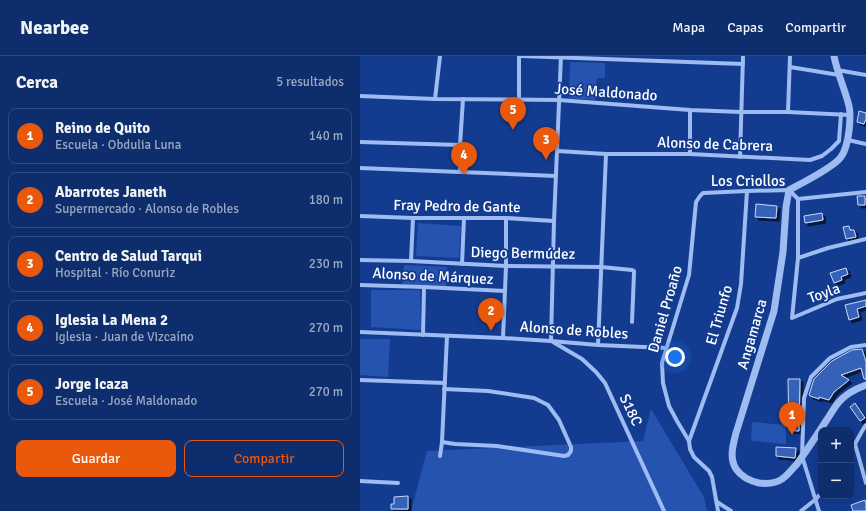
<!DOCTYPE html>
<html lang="es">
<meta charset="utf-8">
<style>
:root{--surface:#0e2d6c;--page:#1c3974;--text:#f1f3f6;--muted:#9ba8c2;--line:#2e497f;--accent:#ea580c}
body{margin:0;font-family:Signika,sans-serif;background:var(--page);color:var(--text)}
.controls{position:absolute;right:12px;bottom:12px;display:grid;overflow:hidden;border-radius:8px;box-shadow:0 4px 16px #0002}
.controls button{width:36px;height:36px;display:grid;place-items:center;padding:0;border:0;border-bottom:1px solid var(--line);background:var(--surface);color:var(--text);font:20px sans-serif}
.you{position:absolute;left:315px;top:301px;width:14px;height:14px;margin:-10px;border:3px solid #fff;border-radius:50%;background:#1a73e8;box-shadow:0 0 0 6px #1a73e833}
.badge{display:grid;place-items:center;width:26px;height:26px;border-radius:50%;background:var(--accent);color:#fff;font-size:13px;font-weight:700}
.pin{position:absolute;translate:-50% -33px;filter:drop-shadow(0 1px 2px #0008)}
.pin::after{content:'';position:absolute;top:21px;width:14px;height:12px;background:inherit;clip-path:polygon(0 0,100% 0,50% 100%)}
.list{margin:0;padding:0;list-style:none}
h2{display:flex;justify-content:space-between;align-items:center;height:52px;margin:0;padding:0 16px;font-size:17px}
h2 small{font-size:13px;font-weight:400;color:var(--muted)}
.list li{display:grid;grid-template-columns:26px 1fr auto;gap:12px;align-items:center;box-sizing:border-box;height:56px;margin:0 8px 8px;padding:0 8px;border:1px solid var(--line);border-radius:8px}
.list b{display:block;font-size:15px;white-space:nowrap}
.list p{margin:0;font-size:13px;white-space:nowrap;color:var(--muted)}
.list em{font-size:13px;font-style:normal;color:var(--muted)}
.actions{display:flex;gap:8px;padding:12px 16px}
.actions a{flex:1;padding:9px 0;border:1px solid var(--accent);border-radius:8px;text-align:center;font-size:14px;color:var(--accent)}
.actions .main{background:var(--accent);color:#fff}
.map{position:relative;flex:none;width:506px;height:455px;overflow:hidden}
header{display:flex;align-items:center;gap:24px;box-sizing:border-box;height:56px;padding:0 20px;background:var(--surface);border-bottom:1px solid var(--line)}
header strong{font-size:19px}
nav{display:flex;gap:22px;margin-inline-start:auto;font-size:14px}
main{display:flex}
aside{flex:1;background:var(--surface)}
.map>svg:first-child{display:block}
</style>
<header>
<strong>Nearbee</strong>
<nav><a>Mapa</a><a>Capas</a><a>Compartir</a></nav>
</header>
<main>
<aside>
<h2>Cerca<small>5 resultados</small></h2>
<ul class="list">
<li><span class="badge">1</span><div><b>Reino de Quito</b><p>Escuela · Obdulia Luna</p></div><em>140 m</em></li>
<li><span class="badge">2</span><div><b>Abarrotes Janeth</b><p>Supermercado · Alonso de Robles</p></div><em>180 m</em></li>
<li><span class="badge">3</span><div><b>Centro de Salud Tarqui</b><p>Hospital · Río Conuriz</p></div><em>230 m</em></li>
<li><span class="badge">4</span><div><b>Iglesia La Mena 2</b><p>Iglesia · Juan de Vizcaíno</p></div><em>270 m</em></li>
<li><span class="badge">5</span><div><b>Jorge Icaza</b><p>Escuela · José Maldonado</p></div><em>270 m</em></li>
</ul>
<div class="actions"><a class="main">Guardar</a><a>Compartir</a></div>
</aside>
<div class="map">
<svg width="506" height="455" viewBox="0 0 506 455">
<defs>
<filter id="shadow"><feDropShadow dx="3" dy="3" stdDeviation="0" flood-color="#0009"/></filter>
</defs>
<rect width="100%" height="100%" fill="#133c90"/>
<!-- green -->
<g fill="#2553af">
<polygon points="210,6 245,7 245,22 237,22 235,44 209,42"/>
<polygon points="58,167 101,170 99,202 56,200"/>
<polygon points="44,209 87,211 86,230 42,228"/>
<polygon points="11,234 60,234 61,274 11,271"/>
<polygon points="0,283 30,283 28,321 0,319"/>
<polygon points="291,353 344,441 347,455 51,455 67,395 283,385"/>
<polygon points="392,366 426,369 426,388 391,385"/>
</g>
<!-- building -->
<g fill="#3662b8" stroke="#c6d8fc" filter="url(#shadow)">
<polygon points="499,55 506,57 506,65 505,65 504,68 497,66"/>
<polygon points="497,140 505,140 505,149 498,149"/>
<polygon points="396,148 417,150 416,162 395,161"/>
<polygon points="462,157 463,164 445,167 444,160"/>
<polygon points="489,170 490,174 494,174 496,181 486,183 483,171"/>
<polygon points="486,212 488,218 481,221 482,224 474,227 470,217"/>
<polygon points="506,244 506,250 497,253 499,261 489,264 485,249"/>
<polygon points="502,293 506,306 506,323 504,323 501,312 481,319 489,324 474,336 469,344 459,341 459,343 450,340 449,339 454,323 472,305 492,294"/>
<polygon points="428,323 440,323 439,375 429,374"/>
<polygon points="495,347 505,362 500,365 490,351"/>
<polygon points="416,391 436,392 435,402 416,400"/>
<polygon points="48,440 48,453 31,453 31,448 34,448 34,441"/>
<polygon points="505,444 506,448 506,455 493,455 491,449"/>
</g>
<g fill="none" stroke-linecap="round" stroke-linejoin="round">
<!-- minor -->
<g stroke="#9ebbf2" stroke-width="4">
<polyline points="161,0 383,8"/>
<polyline points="430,11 479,19"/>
<polyline points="477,14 506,19"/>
<polyline points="0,40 75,43 199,44 330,54 381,56 428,56 490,59"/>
<polyline points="75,43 80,0"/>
<polyline points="159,44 159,0"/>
<polyline points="330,54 330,98"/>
<polyline points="428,56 430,0"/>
<polyline points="488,84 506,88"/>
<polyline points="0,86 100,89"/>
<polyline points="198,95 246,98 330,98 450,104 462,100 471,93 479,85 481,58"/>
<polyline points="380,101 383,0"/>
<polyline points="0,112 196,120"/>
<polyline points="100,116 100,89 103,43"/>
<polyline points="438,143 438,202 432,262 477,243 506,237"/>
<polyline points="0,160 53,162 146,162 194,165"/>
<polyline points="438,202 468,192 506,183"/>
<polyline points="0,204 51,205 146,210 241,211 272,214 274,215 274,217 272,266"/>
<polyline points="51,205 53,162"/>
<polyline points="102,208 104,162"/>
<polyline points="0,229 64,231 145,235"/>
<polyline points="0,276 143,282 191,285 238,289 306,292"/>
<polyline points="63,279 64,231"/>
<polyline points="143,282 146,210 146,162"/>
<polyline points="191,285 194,165 201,0"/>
<polyline points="193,286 222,303 236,316 245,327 304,455"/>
<polyline points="238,289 246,98"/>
<polyline points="0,324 85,327"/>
<polyline points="329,385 377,252 381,228 387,135"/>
<polyline points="82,386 95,388 137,390 204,400 208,399 211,395 211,391 199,364 188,349 174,342 128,335 84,333"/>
<polyline points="495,388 506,427"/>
<path d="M491,394C497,386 500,377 506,369"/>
<polyline points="80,400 82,386 87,280"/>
<polyline points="0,425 38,427"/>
<polyline points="357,446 371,455"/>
<polyline points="358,455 352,421 349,415 334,401 330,393 329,385 317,365 309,350 303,327 302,307 329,219 336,146 340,140 343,137 387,135 429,134 438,143 506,136"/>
<polyline points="441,455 456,443 461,437"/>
<polyline points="459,455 442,400 444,342 451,321 470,302 491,291 506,289"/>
</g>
<!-- tertiary -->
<path stroke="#9ebbf2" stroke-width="7" d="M474,0C477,17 485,33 489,50C491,58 490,66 489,75C488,83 486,94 481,101C473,112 442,127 429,134L426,151L423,196L414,255L376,377C373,389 369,402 376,413C381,420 390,425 399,427C407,428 415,428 422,423C428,419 432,413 437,408C447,394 457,379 466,365C470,359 474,352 478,347C485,338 495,333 506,329"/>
</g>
<g text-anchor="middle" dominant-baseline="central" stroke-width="3.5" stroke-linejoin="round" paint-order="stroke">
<!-- street labels -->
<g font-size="15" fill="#fff" stroke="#133c90">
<text transform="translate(246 36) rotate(4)">José Maldonado</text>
<text transform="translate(355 88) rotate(2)">Alonso de Cabrera</text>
<text x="388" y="125">Los Criollos</text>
<text transform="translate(97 150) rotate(1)">Fray Pedro de Gante</text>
<text transform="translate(163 197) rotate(1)">Diego Bermúdez</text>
<text transform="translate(73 220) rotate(3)">Alonso de Márquez</text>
<text transform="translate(464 237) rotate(-20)">Toyla</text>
<text transform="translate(305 253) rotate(-74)">Daniel Proaño</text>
<text transform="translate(359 259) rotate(-74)">El Triunfo</text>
<text transform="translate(214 274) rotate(4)">Alonso de Robles</text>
<text transform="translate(392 278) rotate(-74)">Angamarca</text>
<text transform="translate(271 354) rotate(65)">S18C</text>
</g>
</g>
</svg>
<div class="controls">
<button>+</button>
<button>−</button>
</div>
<div class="you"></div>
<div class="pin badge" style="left:432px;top:379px">1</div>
<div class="pin badge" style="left:131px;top:275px">2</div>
<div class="pin badge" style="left:186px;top:104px">3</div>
<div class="pin badge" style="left:104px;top:119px">4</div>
<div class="pin badge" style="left:153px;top:74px">5</div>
</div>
</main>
